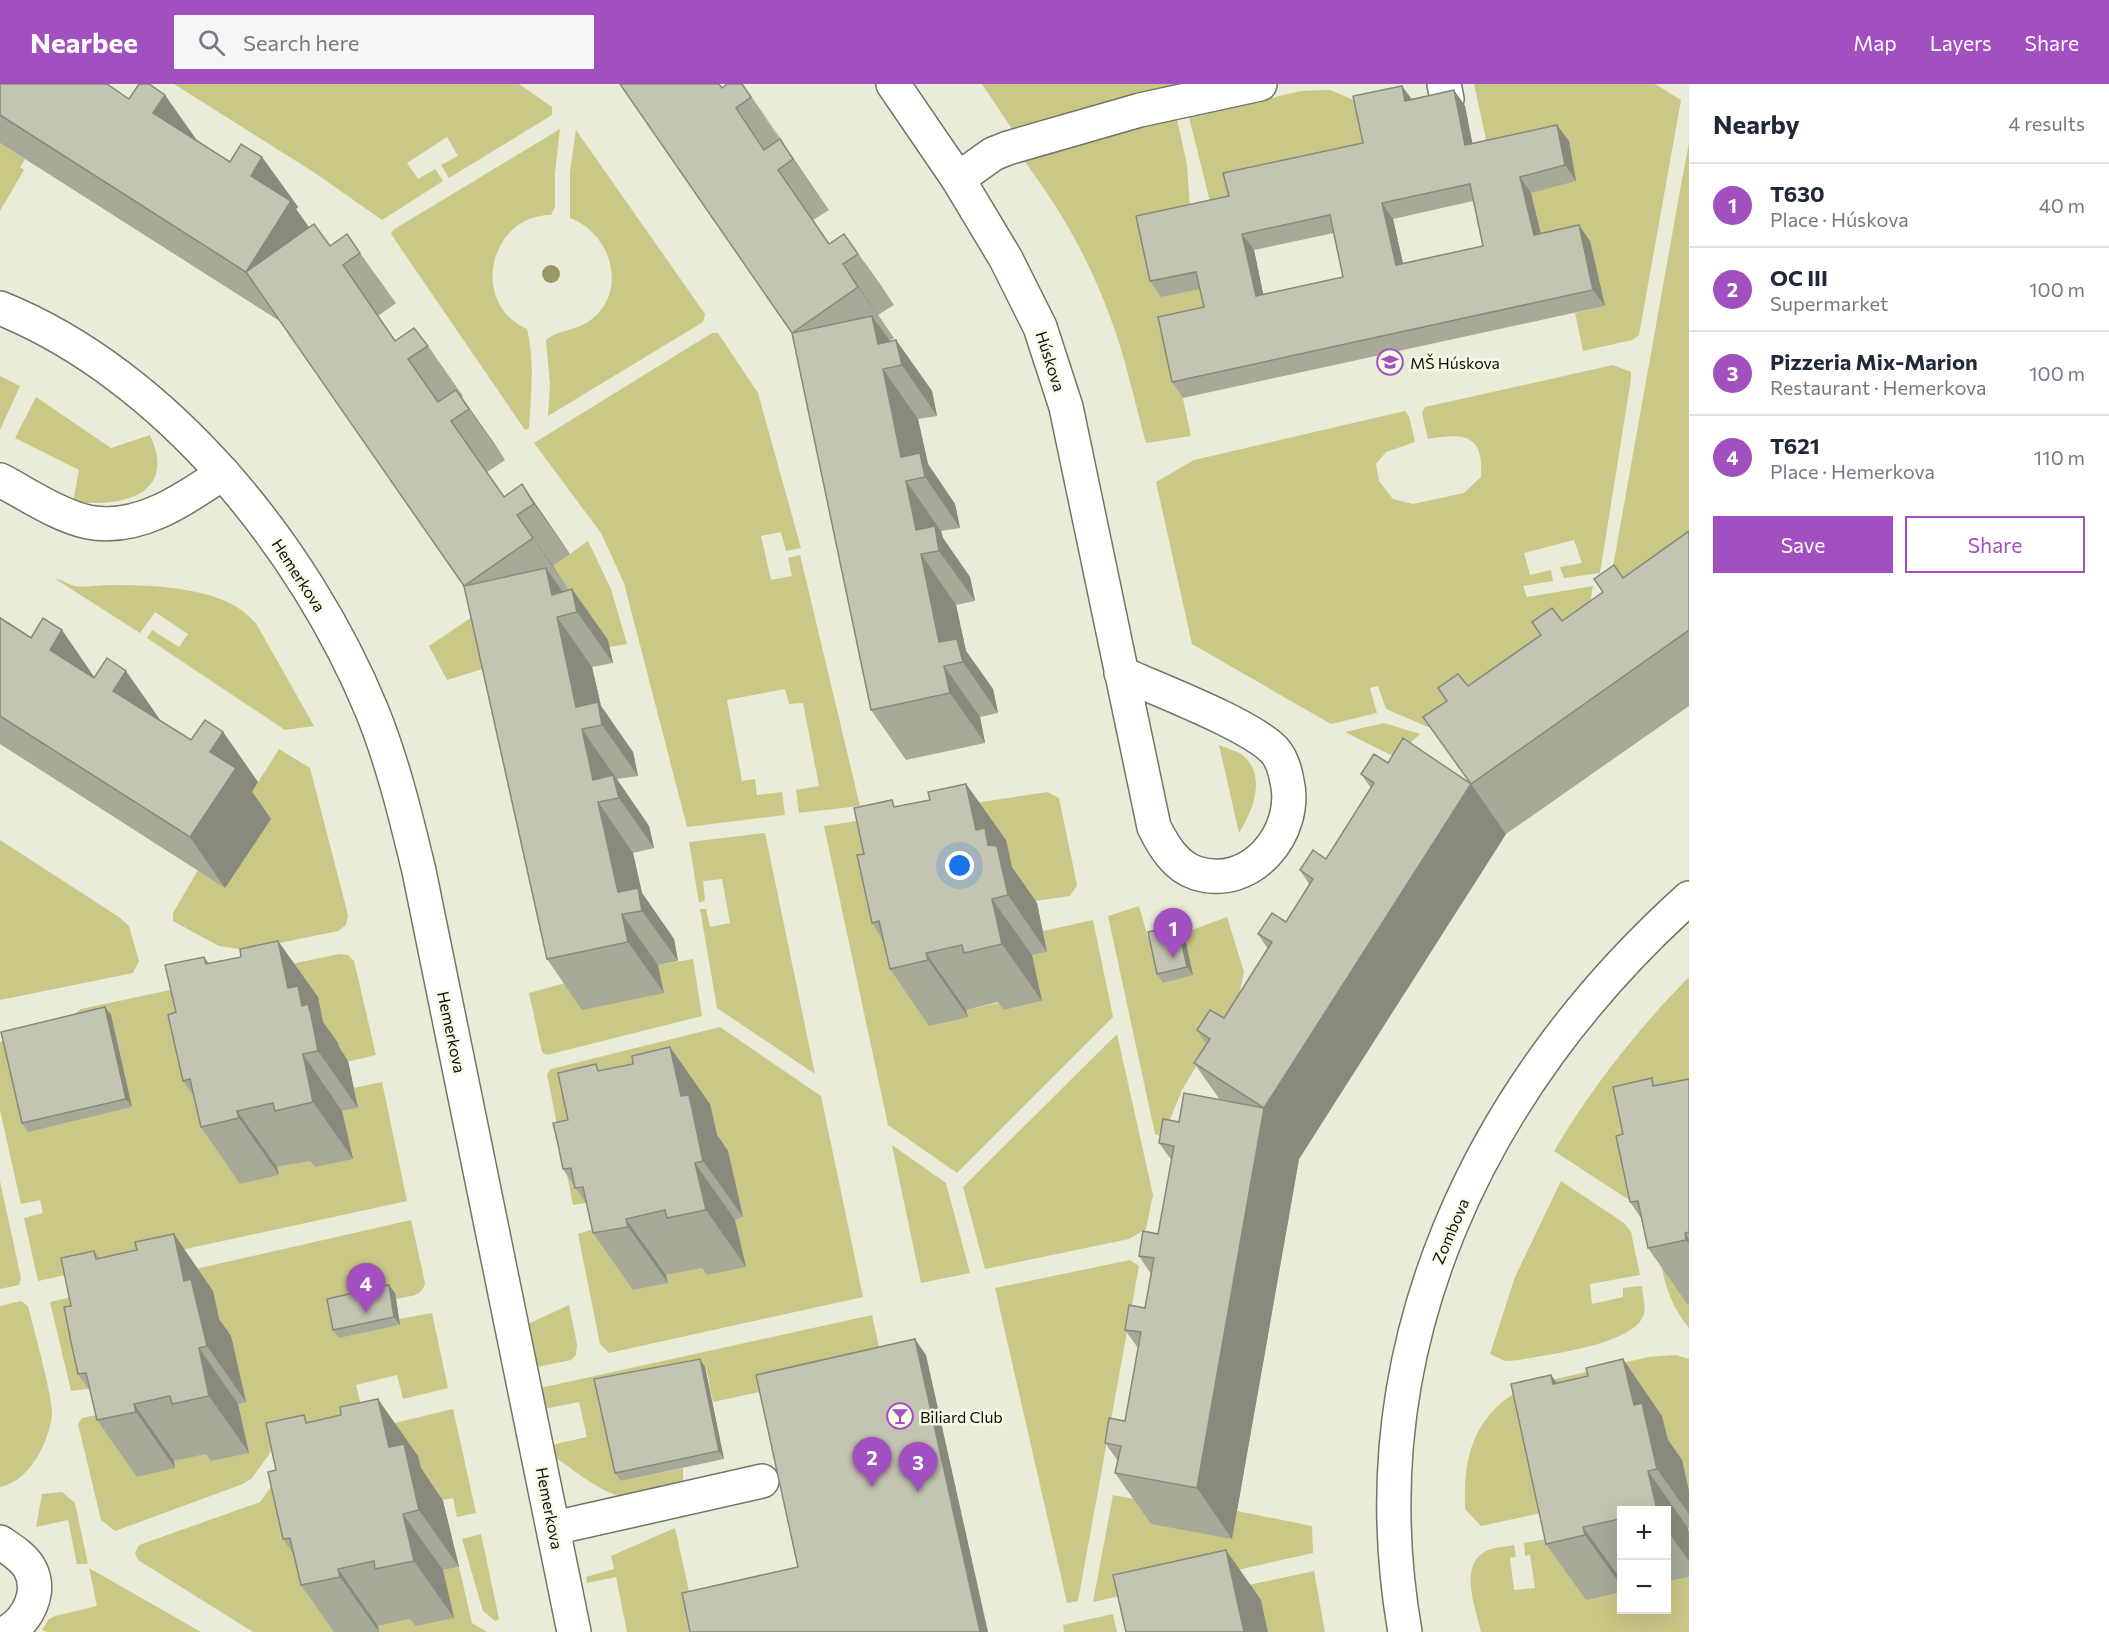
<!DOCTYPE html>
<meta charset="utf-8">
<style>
:root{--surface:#fff;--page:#f6f6f7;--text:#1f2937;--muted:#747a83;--line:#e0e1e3;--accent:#a250bf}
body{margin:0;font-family:Commissioner,sans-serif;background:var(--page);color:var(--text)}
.controls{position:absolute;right:18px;bottom:18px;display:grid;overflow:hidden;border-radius:0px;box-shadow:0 6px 24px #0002}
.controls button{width:54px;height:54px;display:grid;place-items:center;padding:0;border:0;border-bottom:2px solid var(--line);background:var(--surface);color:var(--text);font:30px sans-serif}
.you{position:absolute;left:960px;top:782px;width:21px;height:21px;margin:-15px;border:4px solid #fff;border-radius:50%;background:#1a73e8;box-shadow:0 0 0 9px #1a73e833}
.badge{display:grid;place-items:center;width:39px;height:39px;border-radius:50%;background:var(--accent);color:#fff;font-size:20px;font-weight:700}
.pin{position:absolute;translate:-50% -50px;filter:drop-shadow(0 2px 3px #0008)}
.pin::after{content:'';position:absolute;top:32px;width:21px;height:18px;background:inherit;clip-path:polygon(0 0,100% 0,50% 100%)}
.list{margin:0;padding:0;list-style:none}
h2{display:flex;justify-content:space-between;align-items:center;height:78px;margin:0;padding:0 24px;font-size:26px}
h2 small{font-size:20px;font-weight:400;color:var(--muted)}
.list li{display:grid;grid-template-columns:39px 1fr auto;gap:18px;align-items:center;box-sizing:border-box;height:84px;padding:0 24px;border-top:2px solid var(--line)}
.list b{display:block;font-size:22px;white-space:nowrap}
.list p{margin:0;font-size:20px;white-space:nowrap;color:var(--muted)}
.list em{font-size:20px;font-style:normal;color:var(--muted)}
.actions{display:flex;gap:12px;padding:18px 24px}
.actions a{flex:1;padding:14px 0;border:2px solid var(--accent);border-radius:0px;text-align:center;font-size:21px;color:var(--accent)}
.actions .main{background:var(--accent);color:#fff}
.icon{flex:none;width:33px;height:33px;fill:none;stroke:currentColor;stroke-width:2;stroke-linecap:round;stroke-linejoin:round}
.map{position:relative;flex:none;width:1689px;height:1548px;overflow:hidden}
header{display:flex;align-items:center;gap:36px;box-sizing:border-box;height:84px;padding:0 30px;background:var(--accent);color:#fff}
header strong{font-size:28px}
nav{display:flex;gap:33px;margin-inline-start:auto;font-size:21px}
.search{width:420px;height:54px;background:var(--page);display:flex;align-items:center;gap:15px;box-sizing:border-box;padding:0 21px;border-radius:0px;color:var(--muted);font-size:22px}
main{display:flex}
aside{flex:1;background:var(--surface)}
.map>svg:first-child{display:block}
</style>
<header>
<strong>Nearbee</strong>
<div class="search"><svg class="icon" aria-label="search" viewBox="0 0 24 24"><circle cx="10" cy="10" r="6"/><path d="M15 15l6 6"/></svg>Search here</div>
<nav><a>Map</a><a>Layers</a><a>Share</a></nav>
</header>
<main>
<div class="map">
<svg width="1689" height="1548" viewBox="0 0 1689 1548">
<rect width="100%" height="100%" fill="#ebebd9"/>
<!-- green -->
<g fill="#cac886">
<polygon points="174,0 519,0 552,23 552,31 449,94 441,81 458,72 447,53 407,79 418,95 435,85 443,97 382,136 315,89"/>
<polygon points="982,0 1222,0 1016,51"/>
<polygon points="1474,0 1655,0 1681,16 1639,251 1632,256 1583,267 1575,229 1604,222 1545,167 1531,108 1490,74"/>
<polygon points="1330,6 1356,17 1374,75 1214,134 1189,33 1301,7"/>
<path d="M1177,35L1187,81L1191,139L1215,239L1169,250L1191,352L1146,359C1134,316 1125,271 1109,230C1088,173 1059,123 1022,74Z"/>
<path d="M560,45L555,89V123L551,131C489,131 469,220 527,245C535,278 531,310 529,344L525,346L391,150L393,146Z"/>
<path d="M576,46L705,230L703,238L548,332L550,300L546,256C557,246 577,247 592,235C629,206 610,148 570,134V88Z"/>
<polygon points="0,59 25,75 20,83 24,86 0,127"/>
<polygon points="1689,59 1689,463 1607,516 1681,101"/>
<polygon points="712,249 718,249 758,309 801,464 786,467 781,448 761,452 771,496 792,492 788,474 800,471 860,722 799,729 796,706 819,702 803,619 789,620 785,605 727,616 742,697 755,695 757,711 782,708 785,731 687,743 624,499 601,449 534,359"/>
<path d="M1613,281L1631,288V295L1600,489L1564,494L1560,483L1582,479L1574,456L1524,469L1530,491L1551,486L1553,497L1523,502L1527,513L1593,502L1589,527L1428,643L1386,625L1378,602L1370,604L1377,629L1331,640L1192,560L1156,398L1194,376L1405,327L1409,332L1415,358L1386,368L1376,380L1379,397L1393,415L1413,420L1464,409L1481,393C1484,350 1464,349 1428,355L1422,329L1425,323Z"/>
<polygon points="0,292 20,302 0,346"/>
<path d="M36,313L111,364L150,351C178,412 121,423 73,418L79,386L15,354Z"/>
<polygon points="588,457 611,505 627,560 609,563 608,556 540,525 553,482"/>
<path d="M54,494C61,496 68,500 75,502C85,504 97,501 107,501C153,501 228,502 257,541L314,642L285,646L147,554L152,546L179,563L188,550L155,528L140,549Z"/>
<polygon points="472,533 495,581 447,596 429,562"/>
<polygon points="1384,639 1420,650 1395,673 1345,648"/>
<path d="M1219,661C1225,664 1235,666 1241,670C1268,690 1253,727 1239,749Z"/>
<polygon points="279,665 310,684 348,831 346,841 338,847 246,866 219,862 173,837 173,829 198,786 226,804 245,719"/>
<polygon points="1047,708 1059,714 1077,801 1070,812 1028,818 934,780 967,933 966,926 1002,918 1004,926 1042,917 1032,871 1047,868 1043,847 1093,836 1113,933 957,1089 888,1041 824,742"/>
<polygon points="765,749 815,990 717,924 700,825 706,825 710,843 730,839 722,795 703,797 705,816 699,819 689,758"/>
<polygon points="0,756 119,833 129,842 139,877 133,889 0,916"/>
<polygon points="1139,822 1148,854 1162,850 1193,891 1184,849 1227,833 1244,888 1239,911 1182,1006 1163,1053 1155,1050 1108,832"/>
<polygon points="339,870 348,871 354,877 376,971 342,979 277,1083 313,1076 352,1074 342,1027 358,1024 354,1004 382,998 407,1117 38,1197 24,1134 43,1129 40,1116 21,1120 0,1026 0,958 6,956 28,1047 132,1023 73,931 81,925"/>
<polygon points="693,875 702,932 547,971 542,968 529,909 565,899 664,908 658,881"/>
<path d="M1689,893V1052L1649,1129L1554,1067C1592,1003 1637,946 1689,893Z"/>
<polygon points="720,943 821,1012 863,1213 609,1269 600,1260 578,1150 603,1142 668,1199 666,1191 705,1183 746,1183 735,1136 743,1133 728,1068 597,1117 573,1121 547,990 551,985"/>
<polygon points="1117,950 1153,1111 1146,1145 1129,1155 985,1185 963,1103"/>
<polygon points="892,1061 946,1099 970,1189 921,1199"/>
<polygon points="0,1097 21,1194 19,1201 0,1205"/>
<path d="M1561,1097L1624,1139L1631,1148L1640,1191L1590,1200L1592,1220L1623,1213V1204L1642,1202C1642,1210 1646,1222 1644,1230C1635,1261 1548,1270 1520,1276L1505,1277L1490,1270L1515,1193Z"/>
<path d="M411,1136L425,1199C421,1216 407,1210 395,1216C375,1225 356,1242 338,1254L400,1241L399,1235L432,1229L448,1304L403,1315L397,1291L356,1301L362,1326L299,1341L283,1351L251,1395L243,1400L115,1447L101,1436L78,1340L82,1334L114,1327L175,1384L174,1377L209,1369H249L238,1320L108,1302L71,1307L50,1218Z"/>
<path d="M1656,1158L1689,1220V1244C1666,1216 1664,1192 1656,1158Z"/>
<polygon points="1130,1176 1139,1182 1078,1517 1067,1519 995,1204"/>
<path d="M21,1217L28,1222C33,1243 54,1316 52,1332C48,1359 30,1397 0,1403V1222Z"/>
<polygon points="569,1221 577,1260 576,1271 571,1276 537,1283 528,1240"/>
<path d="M872,1231L883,1281L713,1318L706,1283L621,1397L683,1384V1399L627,1414C600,1409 576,1387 553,1372L551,1361L587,1353L579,1318L544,1325L540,1304Z"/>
<path d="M1676,1271L1689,1275V1407L1673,1378L1662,1332L1550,1427L1481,1442L1465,1425C1463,1369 1475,1329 1527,1302L1648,1273Z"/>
<polygon points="453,1325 476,1429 457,1433 453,1414 428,1419 338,1548 253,1548 138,1476 135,1469 139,1461 260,1418 295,1370 311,1359"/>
<polygon points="62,1408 75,1419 88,1480 77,1480 68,1436 36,1443 42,1410"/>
<polygon points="1113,1411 1155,1419 1232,1455 1237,1427 1312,1442 1313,1469 1093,1518"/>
<polygon points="675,1444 698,1548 627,1548 616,1493 587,1499 586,1493 614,1485 611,1472"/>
<polygon points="481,1450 499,1535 495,1537 483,1527 462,1455"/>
<path d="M1556,1453L1621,1508L1622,1526H1666L1667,1498L1689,1493V1548H1481C1476,1525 1458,1482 1486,1467C1493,1463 1506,1463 1514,1461L1516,1473L1510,1474L1514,1506L1535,1504L1530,1471L1525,1472L1524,1459Z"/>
<polygon points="459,1483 472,1539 487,1548 379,1548 378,1542 413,1534 453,1534 443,1486"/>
<polygon points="89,1484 201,1548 47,1548 42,1546 49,1535 55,1532 97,1522"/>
<polygon points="1314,1487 1325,1548 1268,1548 1261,1516 1142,1524"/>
<polygon points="1113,1530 1117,1548 1064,1548 1063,1541"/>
</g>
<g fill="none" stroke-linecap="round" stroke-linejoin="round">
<!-- minor casing -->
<g stroke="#757565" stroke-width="36">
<g id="minor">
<path d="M893,0L958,95L1006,175L1040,243L1066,323L1154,743C1163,761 1175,782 1196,789C1251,807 1299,748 1287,697C1285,686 1282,675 1275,667C1252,641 1156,605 1121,589"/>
<polyline points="1444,0 1447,15"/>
<polyline points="958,95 993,70 1008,64 1140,26 1260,0"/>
<path d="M0,224C166,291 305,464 372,627C393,679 406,733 419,787L574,1548"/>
<path d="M0,396C27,410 57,431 88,438C137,448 184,416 223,389"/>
<polyline points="554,1444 762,1397"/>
<path d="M0,1458C10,1465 22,1472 29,1483C43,1507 28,1536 7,1548"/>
<path d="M1405,1548C1355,1263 1479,1003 1689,814"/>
</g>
</g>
<!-- minor -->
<use href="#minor" stroke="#fff" stroke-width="33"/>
</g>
<!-- trees -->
<circle fill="#9b9867" cx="551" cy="190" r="9"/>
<!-- wall -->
<g fill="#a9a99a" fill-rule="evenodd">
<polygon points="0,0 198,58 230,78 262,73 298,123 296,125 309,143 330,162 360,169 396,219 378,232 396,257 428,262 463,312 462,313 505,376 487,388 504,413 522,400 570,470 553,482 568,505 564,508 572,505 608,556 613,579 592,583 601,622 633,668 638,692 617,695 649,742 654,764 633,769 642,809 674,855 678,877 658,881 664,909 582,926 547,875 464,502 281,238 0,59"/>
<polygon points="742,0 829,126 813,136 829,160 844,150 894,221 878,231 894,254 889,257 890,258 896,256 932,307 937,332 918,335 928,380 955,420 960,444 941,447 943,454 970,493 975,517 956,521 966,567 993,605 998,629 980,633 985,659 906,676 871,626 792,249 722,3"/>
<path d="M1402,2L1412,15L1454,6L1465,22L1472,59L1569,57L1576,97L1531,109L1541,150L1590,157L1605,222L1183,314L1172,298L1204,223L1200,205L1161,213L1150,197L1363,59ZM1473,117L1483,162L1403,180L1393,135ZM1334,149L1343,193L1263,210L1254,166Z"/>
<polygon points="1689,447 1689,622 1506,750 1504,748 1506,750 1299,1075 1232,1455 1151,1440 1115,1389 1118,1377 1105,1359 1125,1337 1138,1264 1125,1246 1145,1224 1151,1190 1139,1172 1158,1150 1172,1077 1159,1059 1179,1038 1220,1016 1194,979 1206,960 1197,946 1224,934 1268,865 1258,850 1286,838 1309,800 1300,786 1326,775 1371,704 1361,690 1388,679 1470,699 1468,602 1541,551 1532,538 1562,537"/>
<polygon points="0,533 191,656 223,648 258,698 252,708 271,735 225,804 0,660"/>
<polygon points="966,700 1006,756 1012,783 1037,819 1047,868 1032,871 1042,917 1004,926 998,918 966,926 968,933 929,942 890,885 883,856 872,839 864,770 897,722 930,716"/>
<polygon points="1184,849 1193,891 1163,899 1157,890"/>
<polygon points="278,857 318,913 323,938 338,959 339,963 348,977 358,1024 342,1027 353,1075 315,1083 310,1077 277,1083 279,1091 240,1100 201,1043 195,1014 183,997 176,928 204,873 209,879 241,873"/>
<polygon points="105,923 111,931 132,1023 28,1048 22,1039"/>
<polygon points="601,987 710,1020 717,1051 728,1067 743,1133 735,1136 746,1183 707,1191 702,1184 666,1191 668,1199 633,1206 593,1149 587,1121 563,1085 568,1036"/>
<polygon points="1689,995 1689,1220 1688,1221 1648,1164 1641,1134 1630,1118 1623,1050 1656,1001"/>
<polygon points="94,1167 99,1174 213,1207 219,1235 231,1252 246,1318 238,1320 249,1369 211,1377 206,1370 174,1377 175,1384 137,1393 97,1336 90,1307 78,1290 71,1222"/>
<polygon points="395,1209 400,1241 339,1254 333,1246"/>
<polygon points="705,1283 724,1375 621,1397 615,1389"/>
<polygon points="1551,1291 1557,1299 1662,1332 1668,1356 1682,1376 1689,1407 1689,1443 1688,1444 1689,1450 1689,1493 1666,1498 1666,1426 1622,1426 1622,1508 1586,1516 1546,1460"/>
<polygon points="309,1338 418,1372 421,1384 443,1417 459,1483 443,1486 454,1534 415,1542 410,1535 378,1542 379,1548 334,1548 301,1501 294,1471 283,1455 276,1386"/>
</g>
<!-- shaded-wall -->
<g fill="#89897d">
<polygon points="743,1 779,52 787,64 751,13"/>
<polygon points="1402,2 1413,18 1405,17"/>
<polygon points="1454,6 1465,22 1476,77 1465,61"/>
<polygon points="165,11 201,62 153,29"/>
<polygon points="1557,41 1569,57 1576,97 1565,81"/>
<polygon points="780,55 815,106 829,126 793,75"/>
<polygon points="262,73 298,123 296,125 326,168 246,188 251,92"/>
<polygon points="1520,93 1531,109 1545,167 1534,151"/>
<polygon points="1382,119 1393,135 1407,197 1396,181"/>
<polygon points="1579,141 1590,157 1605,222 1593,206"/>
<polygon points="844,150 880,200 894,221 858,170"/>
<polygon points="1242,150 1254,166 1267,228 1256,212"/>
<polygon points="843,180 878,231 894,254 858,203"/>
<polygon points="872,232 900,271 896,256 932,307 937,332 902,281 878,260"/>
<polygon points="883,285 918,335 928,380 955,420 960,444 925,393 901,373"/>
<polygon points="456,306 492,356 505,376 469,325"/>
<polygon points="906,397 941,447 943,454 970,493 975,517 939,467 916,446"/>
<polygon points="522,400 557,451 570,470 534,420"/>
<polygon points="517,431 553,482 568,505 533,454"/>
<polygon points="921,470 956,521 966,567 993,605 998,629 963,578 939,558"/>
<polygon points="546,484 577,528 552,511"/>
<polygon points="572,505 608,556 613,579 577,528"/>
<polygon points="557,533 592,583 601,622 633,668 638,692 602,641 576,623"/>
<polygon points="62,546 97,597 50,566"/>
<polygon points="944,582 980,633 985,659 950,609"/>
<polygon points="126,587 161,637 113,607"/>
<polygon points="582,645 649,742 654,764 619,714 593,696"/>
<polygon points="223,648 258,698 252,708 271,735 225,804 190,753 210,668"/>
<polygon points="966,700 1006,756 1012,783 1037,819 1047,868 1008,811 976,746"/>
<polygon points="1471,700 1506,750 1299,1075 1232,1455 1197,1404 1264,1024"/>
<polygon points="598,718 633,769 642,809 674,855 678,877 642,827 618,808"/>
<polygon points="992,815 1032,871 1042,917 1002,860"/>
<polygon points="622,830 658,881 664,909 628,858"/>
<polygon points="1178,841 1184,849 1193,891 1187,883"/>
<polygon points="278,857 318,913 323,938 338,959 339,963 348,977 358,1024 318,967 288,904"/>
<polygon points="926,869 966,926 968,933 928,876"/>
<polygon points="105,923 111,931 132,1023 126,1015"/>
<polygon points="670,963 710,1020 717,1051 728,1067 743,1133 703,1077 681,1012"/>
<polygon points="303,970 342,1027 353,1075 313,1018"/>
<polygon points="237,1027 277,1083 279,1091 239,1034"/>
<polygon points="695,1079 735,1136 746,1183 706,1126"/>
<polygon points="626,1135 666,1191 668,1199 628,1143"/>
<polygon points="1685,1149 1689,1155 1689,1160 1686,1156"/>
<polygon points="174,1150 213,1207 219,1235 231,1252 246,1318 207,1262 184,1197"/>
<polygon points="389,1201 395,1209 400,1241 394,1233"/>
<polygon points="915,1255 926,1271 988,1548 980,1548"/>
<polygon points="199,1264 238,1320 249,1369 209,1312"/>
<polygon points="700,1275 705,1283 724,1375 719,1367"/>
<polygon points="1623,1275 1662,1332 1668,1356 1682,1376 1689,1407 1689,1430 1657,1385 1634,1321"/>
<polygon points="1551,1291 1591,1348 1553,1300"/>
<polygon points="378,1315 418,1372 421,1384 443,1417 459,1483 419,1426 389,1363"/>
<polygon points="134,1320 174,1377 175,1384 136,1328"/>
<polygon points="1648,1387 1688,1444 1689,1450 1689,1477 1666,1445 1666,1426 1657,1426"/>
<polygon points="403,1430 443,1486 454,1534 414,1477"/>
<polygon points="1583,1443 1622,1497 1622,1503 1585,1451"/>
<polygon points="1226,1466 1261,1516 1268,1548 1244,1548"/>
<polygon points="338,1485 378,1542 379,1548 340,1493"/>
</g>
<!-- building -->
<g fill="#c4c4b3" stroke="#89897d" stroke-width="1.5" fill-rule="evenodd">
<polygon points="0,0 107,0 129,15 139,0 149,0 165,11 153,29 230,78 241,60 262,73 251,92 291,117 246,188 314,140 330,162 347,150 360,169 343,181 395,257 414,244 428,262 408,275 438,318 456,306 469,325 451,337 504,413 522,400 534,420 517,431 533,454 464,502 246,188 0,31"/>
<polygon points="620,0 719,0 722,4 727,0 742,0 751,13 736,24 764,66 780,55 793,75 778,86 829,160 844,150 858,170 843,180 858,203 792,249"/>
<path d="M1402,2L1405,17L1454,6L1465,61L1557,41L1565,81L1520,93L1534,151L1579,141L1593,206L1172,298L1158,233L1204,223L1196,188L1150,197L1136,132L1229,112L1223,89L1363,59L1353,12ZM1470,100L1483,162L1396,181L1382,119ZM1330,131L1343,193L1256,212L1242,150Z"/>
<polygon points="872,232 878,260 896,256 902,281 883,285 901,373 920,369 925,393 906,397 916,446 935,442 939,467 921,470 939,558 957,555 963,578 944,582 950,609 871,626 792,249"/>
<polygon points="1689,447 1689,546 1471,700 1423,633 1447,617 1438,604 1458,590 1468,602 1541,551 1532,538 1552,524 1562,537 1603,508 1594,495 1614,481 1623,494"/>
<polygon points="546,484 552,511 572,505 577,528 557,533 576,623 598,618 602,641 582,645 593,696 613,691 619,714 598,718 618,808 638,804 642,827 622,830 628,858 547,875 464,502"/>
<polygon points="0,534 31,554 43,534 62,546 50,566 94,594 107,574 126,587 113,607 191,656 205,636 223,648 210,668 236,684 190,753 0,632"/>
<polygon points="1403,654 1471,700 1264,1024 1194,979 1210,955 1197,946 1210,926 1224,934 1272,858 1258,850 1272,829 1286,838 1313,795 1300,786 1313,766 1326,775 1374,699 1361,690 1374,670 1388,679"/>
<polygon points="966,700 976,746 985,744 988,761 997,762 1008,811 992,815 1002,860 964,869 962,861 926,869 928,876 890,885 879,837 872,839 857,771 864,770 854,724 892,716 894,723 930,716 928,708"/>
<polygon points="1178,841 1187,883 1157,890 1148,848"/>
<polygon points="278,857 288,904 298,902 302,922 308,920 311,931 318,967 303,970 313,1018 275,1027 273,1019 237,1027 239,1034 201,1043 190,995 183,997 168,931 176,928 165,881 204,873 206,880 241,873 240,865"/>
<polygon points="105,923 126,1015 22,1039 1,948"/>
<polygon points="670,963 681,1012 689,1011 703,1077 695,1079 706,1126 667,1134 665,1126 626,1135 628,1143 593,1149 583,1103 575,1104 571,1084 563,1085 558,1060 553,1039 568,1036 558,989 596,980 598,987 633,980 632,972"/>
<polygon points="1652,994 1653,1002 1689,995 1689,1148 1685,1149 1686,1156 1648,1164 1638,1117 1630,1118 1622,1080 1616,1052 1623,1050 1613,1003"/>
<polygon points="1184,1009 1264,1024 1197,1404 1115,1389 1121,1362 1105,1359 1109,1334 1125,1337 1141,1248 1125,1246 1129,1221 1145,1224 1154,1174 1139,1172 1143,1147 1158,1150 1174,1062 1159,1059 1163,1035 1179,1038"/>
<polygon points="174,1150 184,1197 191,1195 207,1262 199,1264 209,1312 172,1320 170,1312 134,1320 136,1328 97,1336 86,1289 78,1290 71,1258 64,1223 71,1222 61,1174 94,1167 96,1175 137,1166 135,1158"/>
<polygon points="389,1201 394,1233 333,1246 327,1215"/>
<polygon points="915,1255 980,1548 690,1548 682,1509 798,1483 756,1291"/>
<polygon points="700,1275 719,1367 615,1389 594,1295"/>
<polygon points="1623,1275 1634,1321 1642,1319 1657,1385 1648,1387 1657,1426 1622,1426 1622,1442 1620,1435 1583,1443 1585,1451 1546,1460 1511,1300 1551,1291 1553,1300 1588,1292 1586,1284"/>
<polygon points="378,1315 389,1363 404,1360 419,1426 403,1430 414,1477 375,1485 374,1477 338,1485 340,1493 301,1501 290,1454 283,1455 268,1388 276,1386 266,1339 304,1331 306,1339 341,1331 340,1323"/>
<polygon points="1226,1466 1244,1548 1126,1548 1113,1491"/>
</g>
<!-- icons -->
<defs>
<g id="school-ring" transform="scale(1.35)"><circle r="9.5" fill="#f9f9e7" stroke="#a250bf" stroke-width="1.5"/><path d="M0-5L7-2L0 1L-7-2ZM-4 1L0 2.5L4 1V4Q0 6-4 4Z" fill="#a250bf"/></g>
<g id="bar-ring" transform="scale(1.35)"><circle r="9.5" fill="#f9f9e7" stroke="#a250bf" stroke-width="1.5"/><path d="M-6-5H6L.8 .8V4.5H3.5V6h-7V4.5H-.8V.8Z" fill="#a250bf"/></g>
</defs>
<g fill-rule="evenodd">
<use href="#school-ring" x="1390" y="278"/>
<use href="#bar-ring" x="900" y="1332"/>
</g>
<g text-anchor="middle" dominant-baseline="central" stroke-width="5" stroke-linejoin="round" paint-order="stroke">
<!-- street labels -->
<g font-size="16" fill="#0d0d07" stroke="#f9f9e7">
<text transform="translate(1051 277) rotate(72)">Húskova</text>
<text transform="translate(299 491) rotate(57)">Hemerkova</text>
<text transform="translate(452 948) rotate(78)">Hemerkova</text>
<text transform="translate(1450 1147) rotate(-67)">Zombova</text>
<text transform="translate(550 1424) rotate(79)">Hemerkova</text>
</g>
<!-- poi labels -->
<g font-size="16" fill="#0d0d07" stroke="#f9f9e7" text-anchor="start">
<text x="1410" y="278">MŠ Húskova</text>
<text x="920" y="1332">Biliard Club</text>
</g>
</g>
</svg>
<div class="controls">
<button>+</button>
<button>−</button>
</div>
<div class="you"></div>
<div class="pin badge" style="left:1173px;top:874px">1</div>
<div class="pin badge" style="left:872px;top:1403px">2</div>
<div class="pin badge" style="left:918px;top:1408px">3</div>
<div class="pin badge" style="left:366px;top:1229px">4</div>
</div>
<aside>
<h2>Nearby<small>4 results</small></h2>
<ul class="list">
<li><span class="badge">1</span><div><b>T630</b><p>Place · Húskova</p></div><em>40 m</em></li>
<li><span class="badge">2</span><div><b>OC III</b><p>Supermarket</p></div><em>100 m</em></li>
<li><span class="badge">3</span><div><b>Pizzeria Mix-Marion</b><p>Restaurant · Hemerkova</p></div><em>100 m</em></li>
<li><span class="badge">4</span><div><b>T621</b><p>Place · Hemerkova</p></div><em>110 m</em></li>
</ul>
<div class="actions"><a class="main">Save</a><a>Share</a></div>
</aside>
</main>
